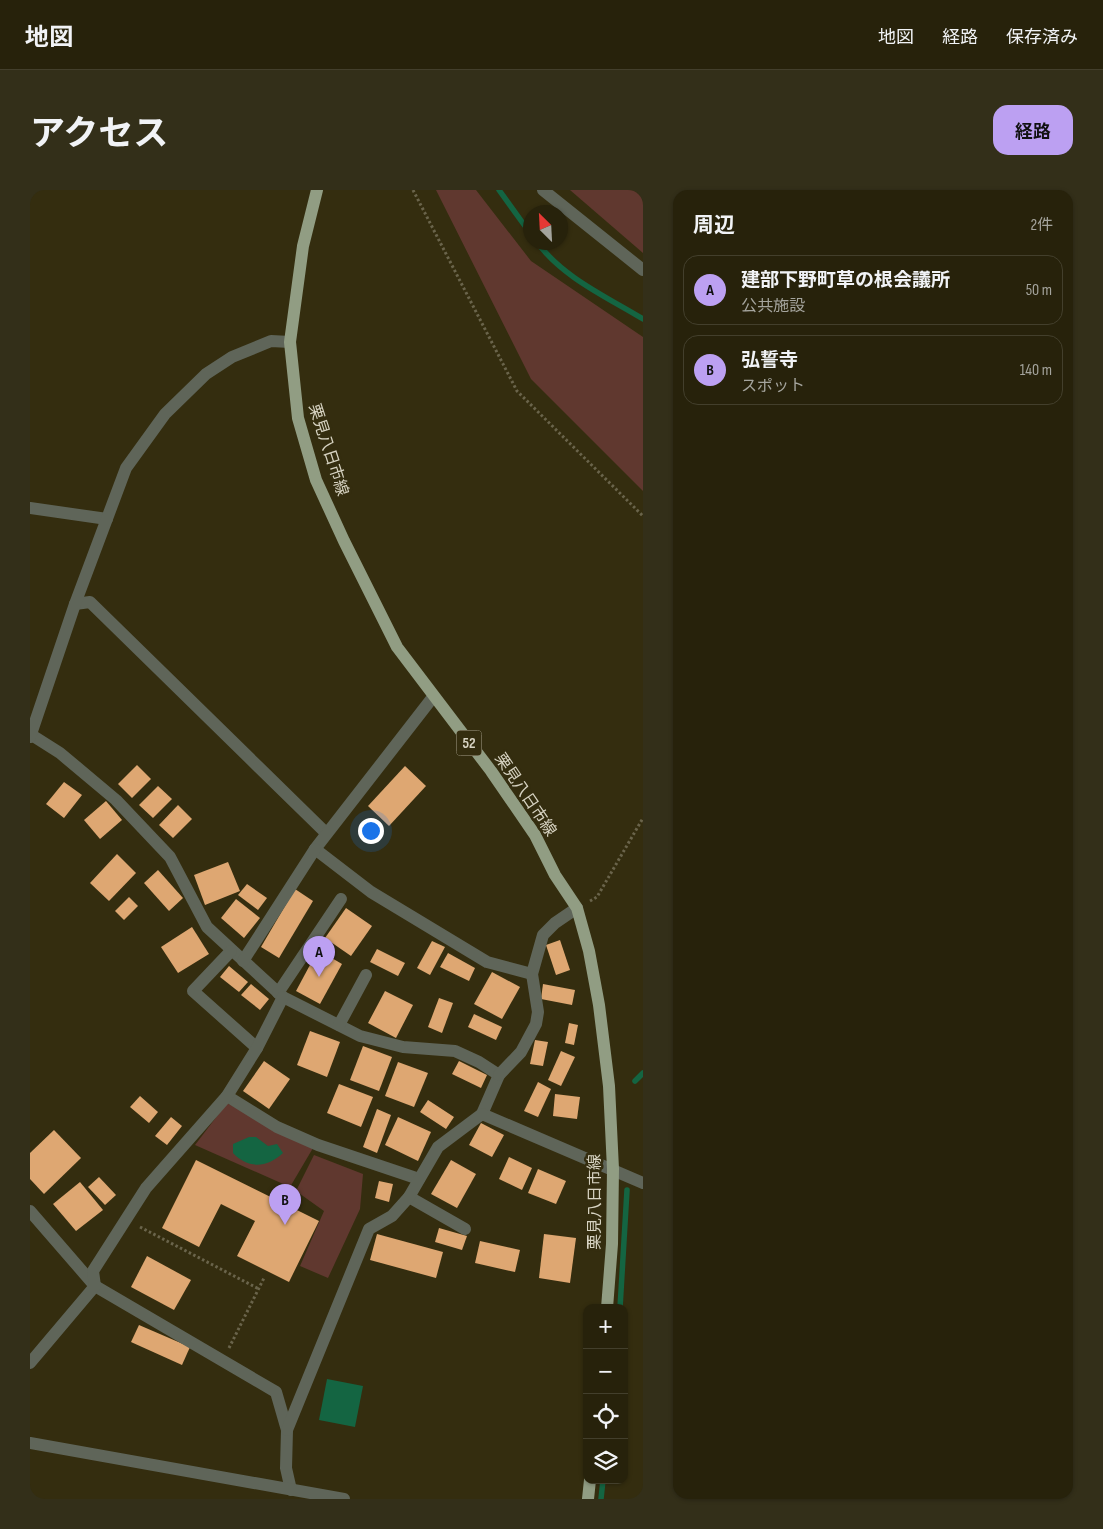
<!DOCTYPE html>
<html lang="ja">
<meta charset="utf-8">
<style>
:root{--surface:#27220b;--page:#332f19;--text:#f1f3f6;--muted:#a4a49d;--line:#433f2c;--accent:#bca0f2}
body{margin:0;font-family:"Sofia Sans Condensed","Noto Sans JP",sans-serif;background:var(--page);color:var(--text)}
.controls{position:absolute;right:15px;bottom:15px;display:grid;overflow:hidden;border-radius:10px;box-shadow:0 1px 4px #0004}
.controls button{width:45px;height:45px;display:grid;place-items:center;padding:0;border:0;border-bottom:1px solid var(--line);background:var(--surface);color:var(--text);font:25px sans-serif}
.compass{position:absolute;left:493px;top:15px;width:45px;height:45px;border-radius:50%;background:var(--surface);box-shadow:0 1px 4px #0004;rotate:336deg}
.you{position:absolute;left:340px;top:640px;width:18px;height:18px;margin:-12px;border:4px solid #fff;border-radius:50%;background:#1a73e8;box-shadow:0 0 0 8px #1a73e833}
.badge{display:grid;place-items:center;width:32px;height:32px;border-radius:50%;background:var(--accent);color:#111;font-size:16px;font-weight:700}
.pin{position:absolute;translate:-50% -41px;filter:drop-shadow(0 1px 2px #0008)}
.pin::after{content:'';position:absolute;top:26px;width:18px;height:15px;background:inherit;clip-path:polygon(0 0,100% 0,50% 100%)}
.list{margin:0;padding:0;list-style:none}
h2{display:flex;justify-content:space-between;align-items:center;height:65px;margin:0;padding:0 20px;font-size:21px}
h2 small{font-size:16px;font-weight:400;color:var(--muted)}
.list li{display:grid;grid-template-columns:32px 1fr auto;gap:15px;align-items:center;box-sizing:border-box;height:70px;margin:0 10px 10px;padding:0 10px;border:1px solid var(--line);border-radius:15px}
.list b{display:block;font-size:19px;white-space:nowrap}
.list p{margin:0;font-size:16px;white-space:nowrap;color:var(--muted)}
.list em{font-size:16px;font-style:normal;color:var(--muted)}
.icon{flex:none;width:28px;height:28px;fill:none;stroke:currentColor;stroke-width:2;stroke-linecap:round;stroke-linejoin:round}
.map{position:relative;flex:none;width:613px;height:1309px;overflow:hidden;border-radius:15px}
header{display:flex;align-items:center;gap:30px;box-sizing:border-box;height:70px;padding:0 25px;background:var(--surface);border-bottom:1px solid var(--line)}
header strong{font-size:24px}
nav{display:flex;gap:28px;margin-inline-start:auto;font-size:18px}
.intro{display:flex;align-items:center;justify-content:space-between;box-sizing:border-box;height:120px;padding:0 30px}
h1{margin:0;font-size:35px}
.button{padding:12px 22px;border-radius:15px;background:var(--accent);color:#111;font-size:18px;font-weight:700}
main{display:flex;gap:30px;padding:0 30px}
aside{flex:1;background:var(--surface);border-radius:15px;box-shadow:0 1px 4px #0004}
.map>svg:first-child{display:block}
</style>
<header>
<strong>地図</strong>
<nav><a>地図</a><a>経路</a><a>保存済み</a></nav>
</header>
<div class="intro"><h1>アクセス</h1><a class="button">経路</a></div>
<main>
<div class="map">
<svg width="613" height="1309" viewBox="0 0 613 1309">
<rect width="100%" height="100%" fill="#342d0f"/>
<!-- green -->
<g fill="#60382f">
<polygon points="406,0 446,0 501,71 613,147 613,301 501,189"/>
<polygon points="540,0 613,0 613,63"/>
<polygon points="197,913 283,958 260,997 165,955"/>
<polygon points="284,965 333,984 330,1019 298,1088 270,1076 294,1021 266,1001"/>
</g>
<!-- water -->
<g fill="#146542">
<path d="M219,947H226L238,956L247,954L253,963C237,978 218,979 203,963V954Z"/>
<polygon points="297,1189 333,1196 325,1237 289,1230"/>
</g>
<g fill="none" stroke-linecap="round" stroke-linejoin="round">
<!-- stream -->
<g stroke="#146542" stroke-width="5.5">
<polyline points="469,0 500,43"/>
<path d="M507,52C532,87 577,107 613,129"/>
<polyline points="605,891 613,883"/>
<polyline points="590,1118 597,1000"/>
<polyline points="571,1309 573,1290"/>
</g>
</g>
<!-- building -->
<g fill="#dea772">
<polygon points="107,575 121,589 102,608 88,594"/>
<polygon points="375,576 396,596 359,636 338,616"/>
<polygon points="34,592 52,605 34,628 16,614"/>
<polygon points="128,596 142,609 123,628 109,615"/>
<polygon points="76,611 92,630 70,649 54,630"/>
<polygon points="148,615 162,629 143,648 129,635"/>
<polygon points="87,664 106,683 79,711 60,693"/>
<polygon points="198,672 210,701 175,715 164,685"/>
<polygon points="128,680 153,708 139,721 114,693"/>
<polygon points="217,694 237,708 228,720 208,705"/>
<polygon points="265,699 283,711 249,768 231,757"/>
<polygon points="99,707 108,716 94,730 85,721"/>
<polygon points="206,709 230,728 214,748 191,728"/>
<polygon points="316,718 342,736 321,766 295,748"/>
<polygon points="162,737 179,764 148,783 131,757"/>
<polygon points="530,750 540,780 526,785 516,755"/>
<polygon points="402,751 415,757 400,785 387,778"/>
<polygon points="347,759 375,773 368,786 340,772"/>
<polygon points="288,760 312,774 290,814 266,801"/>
<polygon points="418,763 445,778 439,791 410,777"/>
<polygon points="199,776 218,792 209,802 190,787"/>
<polygon points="462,782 490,797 472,829 444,814"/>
<polygon points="221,794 239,809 230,820 211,805"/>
<polygon points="513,794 545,800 542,815 511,809"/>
<polygon points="355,801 383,815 366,848 338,833"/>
<polygon points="409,808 423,813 412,843 398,837"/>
<polygon points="444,824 472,837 466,850 438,837"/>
<polygon points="539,833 548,835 544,855 535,853"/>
<polygon points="280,841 310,852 297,887 267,875"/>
<polygon points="505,850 518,852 513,876 500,874"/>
<polygon points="333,856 362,867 349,901 320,890"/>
<polygon points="531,861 545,867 531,896 518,890"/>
<polygon points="234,871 260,889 239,919 213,901"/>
<polygon points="429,871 457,885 451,898 422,884"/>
<polygon points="368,872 398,883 384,917 355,906"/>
<polygon points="508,892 521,899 508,927 494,921"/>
<polygon points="309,894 343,907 331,937 297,923"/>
<polygon points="525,904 550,907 547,929 523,926"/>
<polygon points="110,906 128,922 119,933 100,917"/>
<polygon points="398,910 424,927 416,939 390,922"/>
<polygon points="347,919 361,925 347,963 333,957"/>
<polygon points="141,927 152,936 137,955 125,946"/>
<polygon points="368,927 401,942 388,971 355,955"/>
<polygon points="451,933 474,945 462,967 439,955"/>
<polygon points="24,940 51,968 14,1004 0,989 0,963"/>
<polygon points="479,967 502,978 492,1000 469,989"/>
<polygon points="166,970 289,1031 259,1092 207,1066 225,1031 191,1014 169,1057 132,1038"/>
<polygon points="421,970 446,984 427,1018 401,1004"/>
<polygon points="508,979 536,991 526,1014 498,1003"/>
<polygon points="69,987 86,1005 75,1015 58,997"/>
<polygon points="349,991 363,994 359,1012 345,1008"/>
<polygon points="50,992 73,1020 46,1041 23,1014"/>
<polygon points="409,1038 437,1046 432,1060 405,1052"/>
<polygon points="347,1044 413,1062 406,1088 340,1070"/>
<polygon points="514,1044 546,1048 540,1093 509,1088"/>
<polygon points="450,1051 490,1060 485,1082 445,1073"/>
<polygon points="117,1066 161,1090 144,1120 101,1097"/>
<polygon points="109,1135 160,1157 152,1175 101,1152"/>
</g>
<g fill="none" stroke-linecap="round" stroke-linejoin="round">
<!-- path -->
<g stroke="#6a644b" stroke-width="3" stroke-dasharray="2.5 2.5" stroke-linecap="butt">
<polyline points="383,0 487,201 613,326"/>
<polyline points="560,711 567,707 613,628"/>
<polyline points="110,1037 229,1099"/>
<polyline points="199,1158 234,1088"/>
</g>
<!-- minor -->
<g stroke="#5f6559" stroke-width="12">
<polyline points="513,0 613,80"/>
<polyline points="0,318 77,329"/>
<polyline points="45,414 60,412 296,643"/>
<polyline points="403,507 285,659 341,702 457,772 502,784"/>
<polyline points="0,544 30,563 86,610 140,667 177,737 253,807 330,846 373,857 425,861 449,872 469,885 452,924"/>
<polyline points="0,547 45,414 96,278 135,224 176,184 202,167 241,151 260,152"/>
<polyline points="201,761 163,801 227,858"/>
<polyline points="213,771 285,659"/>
<polyline points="248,803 311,709"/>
<polyline points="309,835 336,785"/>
<polyline points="469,885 491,862 506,834 508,822 502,784 513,745 525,733 547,718"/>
<polyline points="197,906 247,937 288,955 389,989"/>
<polyline points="379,1007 435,1039"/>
<polyline points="0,1021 65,1096 246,1202 257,1240 256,1278 261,1300"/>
<polyline points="0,1173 65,1096 63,1081 116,998 197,906 227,858 253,807"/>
<polyline points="257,1240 339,1039 362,1026 379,1007 408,957 452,924 613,993"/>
<polyline points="0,1253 314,1309"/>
</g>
<!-- major -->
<g stroke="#919d83" stroke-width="12">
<polyline points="287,0 273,56 260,152 268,228 286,290 314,351 367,457 461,581 505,645 525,685 547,718 559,761 569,815 579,896 583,979 582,1054 577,1118"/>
<polyline points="558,1309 560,1290"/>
</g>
</g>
<g text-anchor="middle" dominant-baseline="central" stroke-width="5" stroke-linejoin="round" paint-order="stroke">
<!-- shield labels -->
<rect fill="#342d0f" stroke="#a6a18c" stroke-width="1" x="426.5" y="540.5" width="25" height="25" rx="4"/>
<g font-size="15" font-weight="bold" fill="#d7d3c2">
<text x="439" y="553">52</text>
</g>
<!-- street labels -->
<g font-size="16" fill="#d7d3c2" stroke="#342d0f">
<text transform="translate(298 260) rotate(72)">栗見八日市線</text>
<text transform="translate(495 605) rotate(56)">栗見八日市線</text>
<text transform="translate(565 1012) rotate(-90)">栗見八日市線</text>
</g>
</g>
</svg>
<div class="controls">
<button>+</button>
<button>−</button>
<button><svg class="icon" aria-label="locate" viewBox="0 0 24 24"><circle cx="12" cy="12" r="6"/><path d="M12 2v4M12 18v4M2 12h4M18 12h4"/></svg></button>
<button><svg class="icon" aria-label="layers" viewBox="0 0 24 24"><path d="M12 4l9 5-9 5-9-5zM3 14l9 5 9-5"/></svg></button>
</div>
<svg class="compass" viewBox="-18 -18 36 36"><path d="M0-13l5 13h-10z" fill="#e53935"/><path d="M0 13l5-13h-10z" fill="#a4a49d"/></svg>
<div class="you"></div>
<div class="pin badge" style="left:289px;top:787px">A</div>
<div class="pin badge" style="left:255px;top:1035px">B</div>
</div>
<aside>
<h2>周辺<small>2件</small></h2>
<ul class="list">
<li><span class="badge">A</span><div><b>建部下野町草の根会議所</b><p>公共施設</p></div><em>50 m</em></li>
<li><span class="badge">B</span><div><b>弘誓寺</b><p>スポット</p></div><em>140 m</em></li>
</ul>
</aside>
</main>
